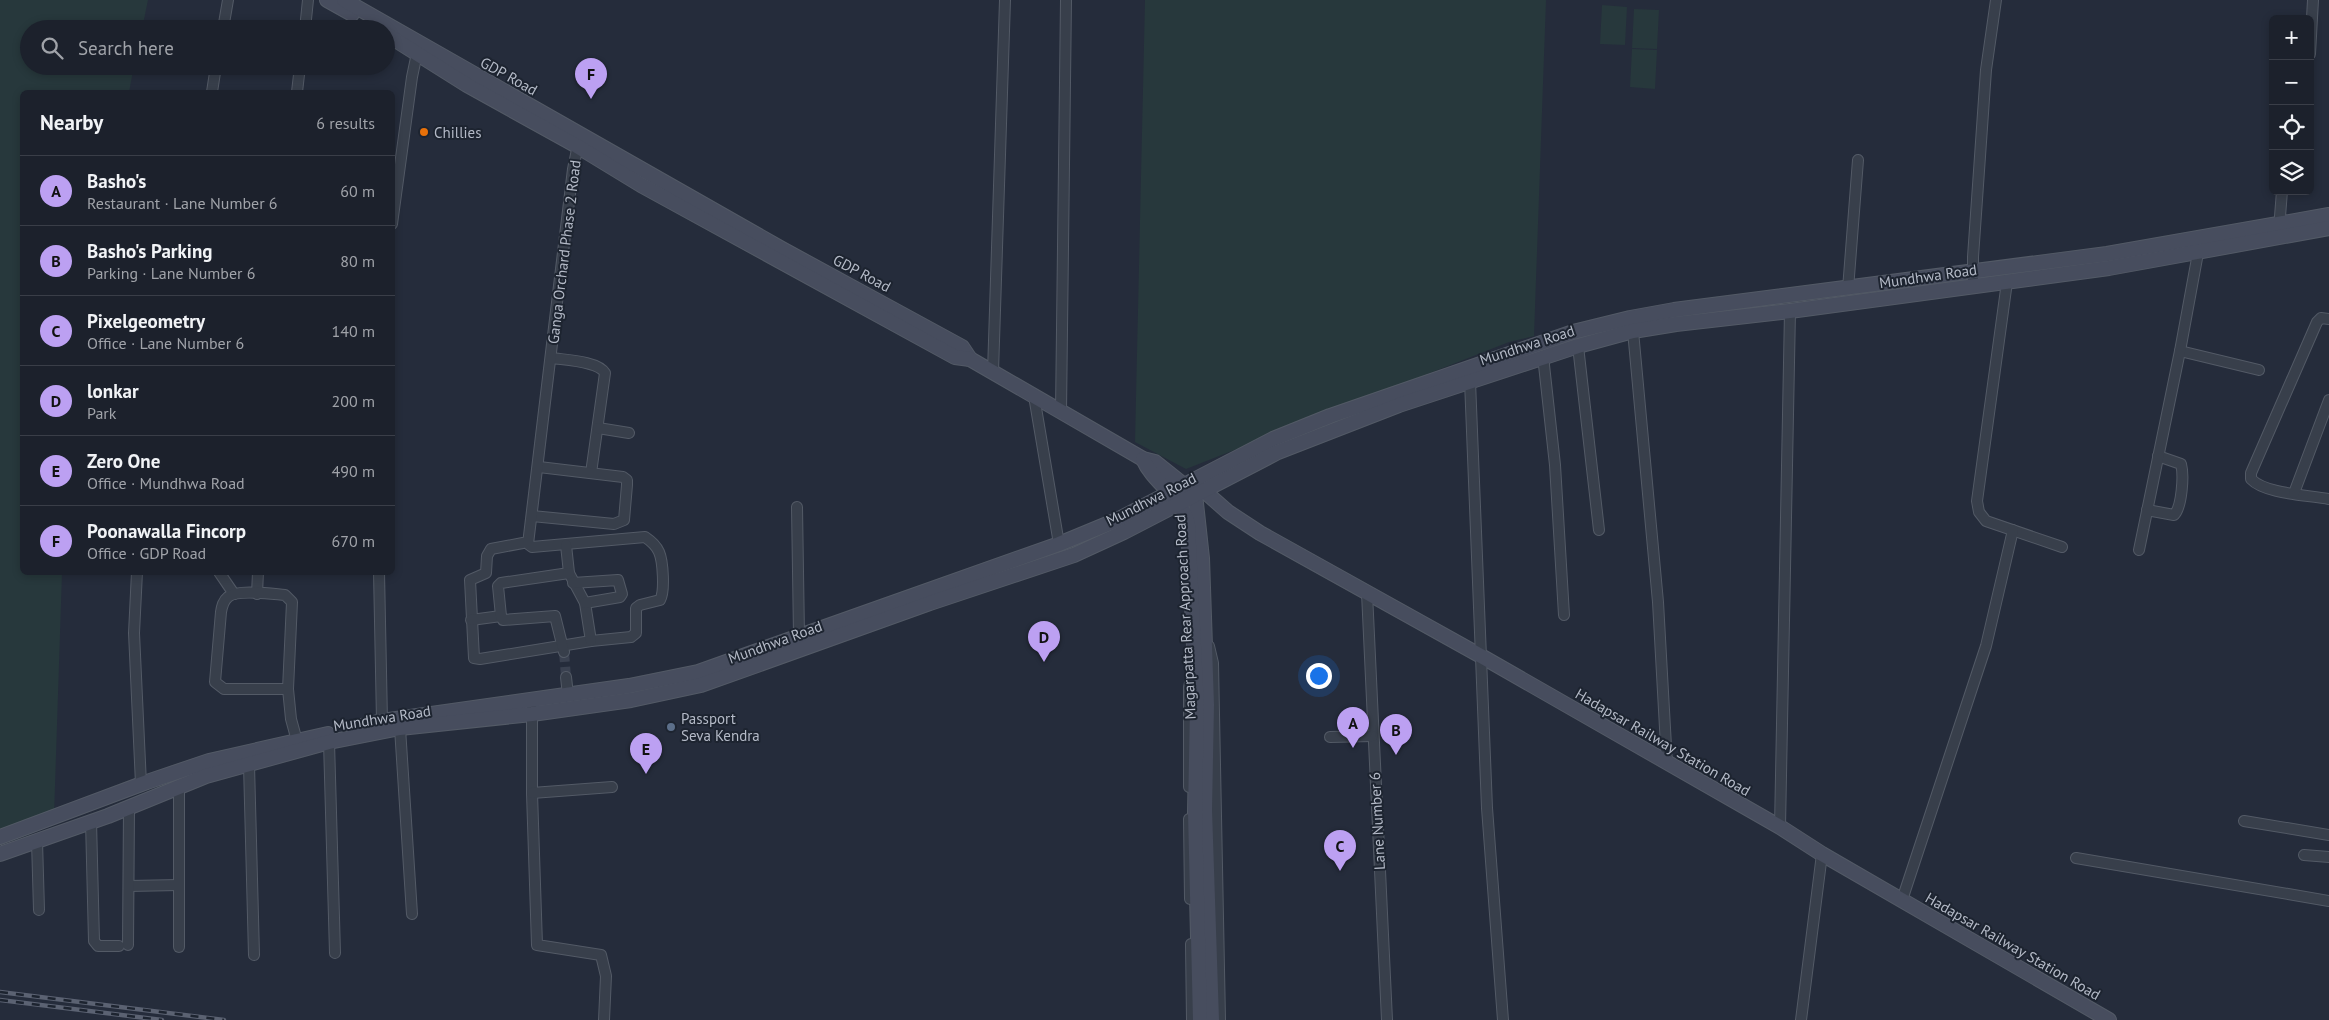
<!DOCTYPE html>
<meta charset="utf-8">
<style>
:root{--surface:#1c212c;--page:#252934;--text:#f1f3f6;--muted:#a0a3a9;--line:#3a3e48;--accent:#bca0f2}
body{margin:0;font-family:"PT Sans",sans-serif;background:var(--page);color:var(--text)}
.controls{position:absolute;right:15px;top:15px;display:grid;overflow:hidden;border-radius:8px;box-shadow:0 2px 8px #0003}
.controls button{width:45px;height:45px;display:grid;place-items:center;padding:0;border:0;border-bottom:1px solid var(--line);background:var(--surface);color:var(--text);font:25px sans-serif}
.you{position:absolute;left:1318px;top:675px;width:18px;height:18px;margin:-12px;border:4px solid #fff;border-radius:50%;background:#1a73e8;box-shadow:0 0 0 8px #1a73e833}
.badge{display:grid;place-items:center;width:32px;height:32px;border-radius:50%;background:var(--accent);color:#111;font-size:16px;font-weight:700}
.pin{position:absolute;translate:-50% -41px;filter:drop-shadow(0 1px 2px #0008)}
.pin::after{content:'';position:absolute;top:26px;width:18px;height:15px;background:inherit;clip-path:polygon(0 0,100% 0,50% 100%)}
.list{margin:0;padding:0;list-style:none}
h2{display:flex;justify-content:space-between;align-items:center;height:65px;margin:0;padding:0 20px;font-size:21px}
h2 small{font-size:16px;font-weight:400;color:var(--muted)}
.list li{display:grid;grid-template-columns:32px 1fr auto;gap:15px;align-items:center;box-sizing:border-box;height:70px;padding:0 20px;border-top:1px solid var(--line)}
.list b{display:block;font-size:19px;white-space:nowrap}
.list p{margin:0;font-size:16px;white-space:nowrap;color:var(--muted)}
.list em{font-size:16px;font-style:normal;color:var(--muted)}
.icon{flex:none;width:28px;height:28px;fill:none;stroke:currentColor;stroke-width:2;stroke-linecap:round;stroke-linejoin:round}
.map{position:relative;flex:none;width:2329px;height:1020px;overflow:hidden}
.search{position:absolute;background:var(--surface);box-shadow:0 2px 8px #0003;left:20px;top:20px;width:375px;height:55px;display:flex;align-items:center;gap:12px;box-sizing:border-box;padding:0 18px;border-radius:28px;color:var(--muted);font-size:19px}
.panel{position:absolute;background:var(--surface);box-shadow:0 2px 8px #0003;left:20px;top:90px;width:375px;height:485px;border-radius:8px}
.map>svg:first-child{display:block}
</style>
<div class="map">
<svg width="2329" height="1020" viewBox="0 0 2329 1020">
<rect width="100%" height="100%" fill="#252c3b"/>
<!-- green -->
<g fill="#27383c">
<polygon points="0,0 148,0 142,29 29,29 29,66 134,66 129,92 22,92 22,572 62,573 54,816 0,834"/>
<polygon points="1145,0 1546,0 1534,336 1509,342 1186,469 1135,442"/>
<polygon points="1602,5 1627,7 1625,45 1600,44"/>
<polygon points="1634,9 1659,10 1657,49 1632,48"/>
<polygon points="1632,49 1657,50 1655,89 1630,87"/>
</g>
<g fill="none" stroke-linecap="round" stroke-linejoin="round">
<!-- street-tunnel -->
<polyline stroke="#3a4150" stroke-width="10" stroke-dasharray="10 5" stroke-linecap="butt" points="564,652 566,677"/>
<!-- street casing -->
<g stroke="#535a66" stroke-width="12">
<g id="street">
<polyline points="223,29 228,0"/>
<polyline points="305,29 308,0"/>
<polyline points="2310,54 2313,0"/>
<polyline points="212,92 216,66"/>
<polyline points="297,92 300,66"/>
<polyline points="392,224 412,77 417,53"/>
<polyline points="2279,229 2282,191"/>
<polyline points="2007,282 1977,501 1979,512 1986,521 2062,547"/>
<polyline points="1973,286 1973,257 1986,70 1996,0"/>
<polyline points="1848,289 1858,160"/>
<path d="M2329,319L2321,318L2317,322L2251,473V479C2265,494 2308,495 2329,499"/>
<polyline points="1633,331 1658,602 1667,764"/>
<polyline points="1578,346 1599,530"/>
<polyline points="2180,351 2259,370"/>
<polyline points="1543,356 1555,465 1564,615"/>
<path d="M552,358C565,360 598,361 605,373L591,473"/>
<polyline points="993,372 1005,0"/>
<polyline points="1470,381 1487,808 1503,1020"/>
<polyline points="1034,396 1059,544"/>
<polyline points="1061,412 1066,0"/>
<polyline points="598,428 629,433"/>
<polyline points="2294,493 2329,400"/>
<polyline points="797,507 799,635"/>
<path d="M2147,510L2174,515C2182,507 2184,475 2181,464L2158,456"/>
<polyline points="532,516 614,524 624,520 627,485 627,480 623,477 539,467"/>
<path d="M528,542L491,549L487,556L486,573L470,580L474,658L480,659L591,641L631,637L636,633V608L640,605L660,600C665,592 663,561 659,552C656,545 651,541 645,537L532,547L528,544L573,169L579,140"/>
<polyline points="566,545 569,573 585,603 591,641"/>
<polyline points="2139,550 2180,351 2198,253"/>
<polyline points="137,572 134,633 141,784"/>
<polyline points="219,572 234,594"/>
<polyline points="379,572 382,721"/>
<polyline points="573,583 618,580 622,594 620,597 585,603"/>
<polyline points="1367,593 1387,1020"/>
<polyline points="257,594 258,572"/>
<polyline points="471,620 501,616"/>
<polyline points="1209,646 1213,663 1220,1020"/>
<polyline points="564,652 555,616 503,620 501,616 498,586 501,583 569,573"/>
<polyline points="566,677 568,695"/>
<path d="M288,689L292,602L285,595C272,594 237,589 228,597C223,601 222,606 221,612L215,682L224,689H288L291,719L297,741"/>
<polyline points="532,709 532,793 537,945 601,955 606,976 604,1020"/>
<polyline points="400,728 412,914"/>
<polyline points="1330,737 1373,736"/>
<polyline points="329,742 335,953"/>
<polyline points="249,765 254,955"/>
<polyline points="1189,787 1189,687 1192,674"/>
<polyline points="532,793 612,787"/>
<polyline points="1189,819 1190,899"/>
<polyline points="91,821 94,941 98,946 119,946"/>
<polyline points="2244,821 2329,835"/>
<polyline points="1780,827 1790,311"/>
<polyline points="37,841 39,910"/>
<polyline points="2304,855 2329,857"/>
<polyline points="2076,858 2329,901"/>
<polyline points="129,886 179,885"/>
<polyline points="1902,900 1986,646 2013,530"/>
<polyline points="1191,944 1192,1020"/>
<polyline points="128,945 129,808"/>
<polyline points="179,947 179,786"/>
<polyline points="1801,1020 1822,854"/>
</g>
</g>
<!-- secondary casing -->
<g stroke="#535a66" stroke-width="16">
<g id="secondary">
<polyline points="327,0 352,14"/>
<polyline points="344,0 782,249 962,347 970,359"/>
<polyline points="386,34 467,85 577,146 641,185 955,357 970,359 1143,459 1155,462 1195,494 1202,558 1207,705 1205,810 1212,1020"/>
<path d="M1143,459C1154,484 1182,496 1188,524L1197,707L1195,812L1200,1020"/>
<polyline points="1203,490 1228,512 1260,533 1481,656 1780,827 1822,854 2109,1020"/>
<polyline points="354,728 382,721 629,686 698,672 1059,544 1117,520 1273,439 1330,416 1573,332 1630,318 1674,310 2107,254 2329,215"/>
<polyline points="0,837 147,782 209,761 328,734"/>
<polyline points="0,854 108,816 206,776 329,742 400,728 532,714 631,700 701,685 930,603 1074,555 1124,532 1278,452 1399,405 1578,346 1633,331 1676,324 1790,311 2109,268 2329,228"/>
</g>
</g>
<!-- street -->
<use href="#street" stroke="#383f4b" stroke-width="10"/>
<!-- secondary -->
<use href="#secondary" stroke="#474d5e" stroke-width="14"/>
<!-- rail casing -->
<g stroke="#5b6272" stroke-width="4.5">
<g id="rail">
<polyline points="0,992 224,1020"/>
<polyline points="0,1000 162,1020"/>
</g>
</g>
<!-- rail -->
<use href="#rail" stroke="#1d2430" stroke-width="2.5" stroke-dasharray="8" stroke-linecap="butt"/>
</g>
<!-- markers -->
<circle fill="#e8710a" stroke="#1d2430" stroke-width="2" cx="424" cy="132" r="5"/>
<circle fill="#5c6f8a" stroke="#1d2430" stroke-width="2" cx="671" cy="727" r="5"/>
<g text-anchor="middle" dominant-baseline="central" stroke-width="4" stroke-linejoin="round" paint-order="stroke">
<!-- street labels -->
<g font-size="15" fill="#b4bac7" stroke="#1d2430">
<text transform="translate(509 76) rotate(29)">GDP Road</text>
<text transform="translate(564 252) rotate(-83)">Ganga Orchard Phase 2 Road</text>
<text transform="translate(862 273) rotate(28)">GDP Road</text>
<text transform="translate(1928 276) rotate(-8)">Mundhwa Road</text>
<text transform="translate(1527 345) rotate(-18)">Mundhwa Road</text>
<text transform="translate(1151 499) rotate(-27)">Mundhwa Road</text>
<text transform="translate(1185 617) rotate(-93)">Magarpatta Rear Approach Road</text>
<text transform="translate(775 642) rotate(-20)">Mundhwa Road</text>
<text transform="translate(382 718) rotate(-9)">Mundhwa Road</text>
<text transform="translate(1663 742) rotate(30)">Hadapsar Railway Station Road</text>
<text transform="translate(1377 821) rotate(-93)">Lane Number 6</text>
<text transform="translate(2013 946) rotate(30)">Hadapsar Railway Station Road</text>
</g>
<!-- poi labels -->
<g font-size="15" fill="#b4bac7" stroke="#1d2430" text-anchor="start">
<text x="434" y="132">Chillies</text>
<text x="681" y="718">Passport<tspan x="681" dy="17">Seva Kendra</tspan></text>
</g>
</g>
</svg>
<div class="controls">
<button>+</button>
<button>−</button>
<button><svg class="icon" aria-label="locate" viewBox="0 0 24 24"><circle cx="12" cy="12" r="6"/><path d="M12 2v4M12 18v4M2 12h4M18 12h4"/></svg></button>
<button><svg class="icon" aria-label="layers" viewBox="0 0 24 24"><path d="M12 4l9 5-9 5-9-5zM3 14l9 5 9-5"/></svg></button>
</div>
<div class="you"></div>
<div class="pin badge" style="left:1353px;top:748px">A</div>
<div class="pin badge" style="left:1396px;top:755px">B</div>
<div class="pin badge" style="left:1340px;top:871px">C</div>
<div class="pin badge" style="left:1044px;top:662px">D</div>
<div class="pin badge" style="left:646px;top:774px">E</div>
<div class="pin badge" style="left:591px;top:99px">F</div>
<div class="search"><svg class="icon" aria-label="search" viewBox="0 0 24 24"><circle cx="10" cy="10" r="6"/><path d="M15 15l6 6"/></svg>Search here</div>
<section class="panel">
<h2>Nearby<small>6 results</small></h2>
<ul class="list">
<li><span class="badge">A</span><div><b>Basho's</b><p>Restaurant · Lane Number 6</p></div><em>60 m</em></li>
<li><span class="badge">B</span><div><b>Basho's Parking</b><p>Parking · Lane Number 6</p></div><em>80 m</em></li>
<li><span class="badge">C</span><div><b>Pixelgeometry</b><p>Office · Lane Number 6</p></div><em>140 m</em></li>
<li><span class="badge">D</span><div><b>lonkar</b><p>Park</p></div><em>200 m</em></li>
<li><span class="badge">E</span><div><b>Zero One</b><p>Office · Mundhwa Road</p></div><em>490 m</em></li>
<li><span class="badge">F</span><div><b>Poonawalla Fincorp</b><p>Office · GDP Road</p></div><em>670 m</em></li>
</ul>
</section>
</div>
